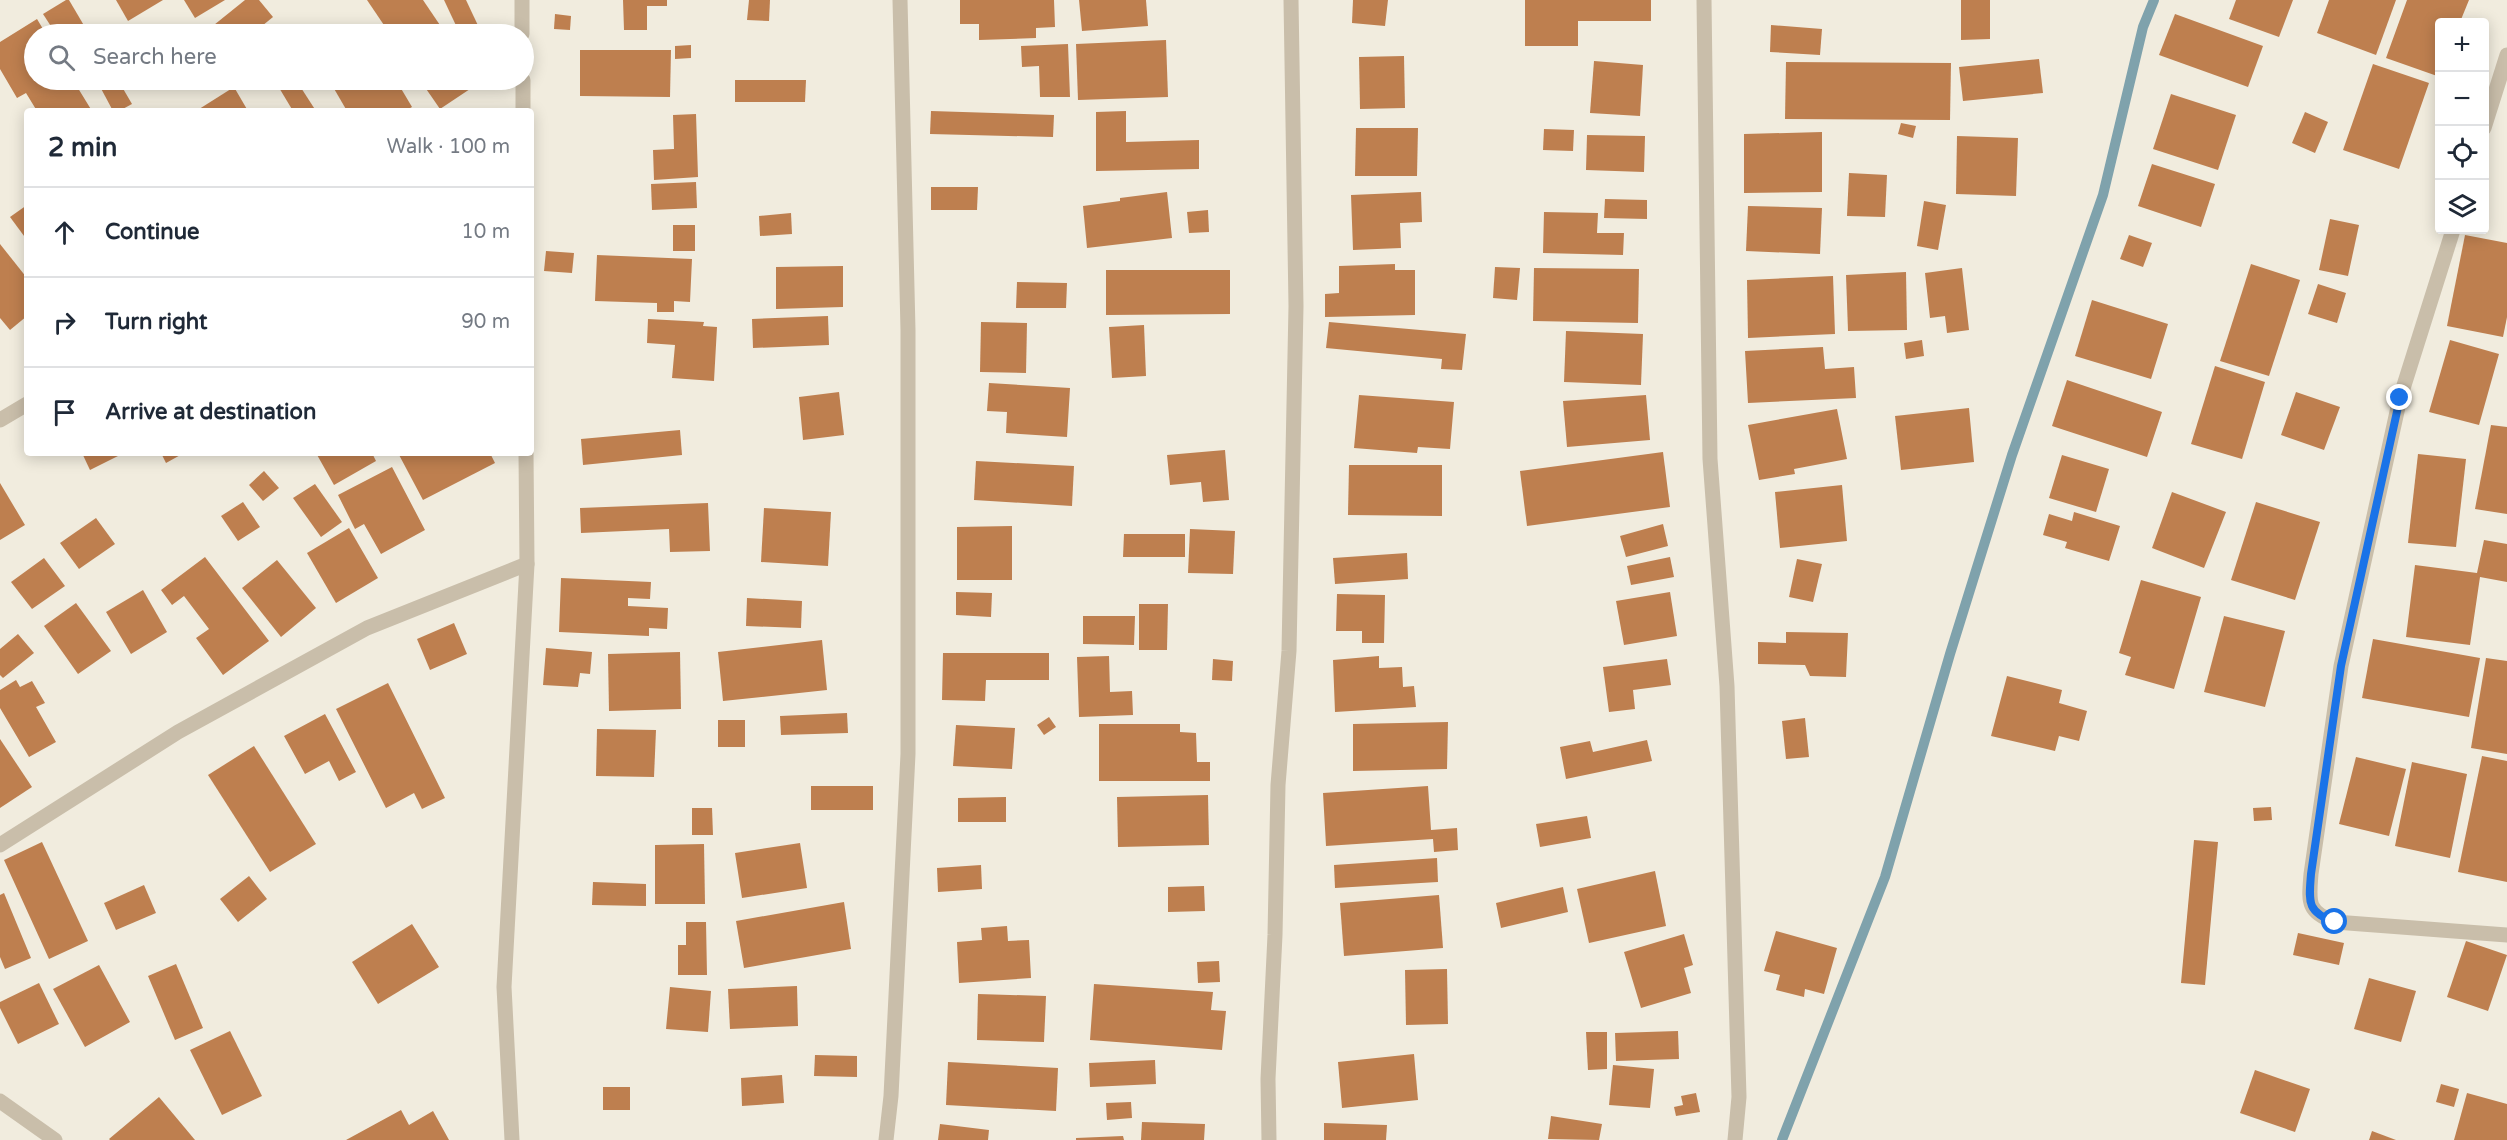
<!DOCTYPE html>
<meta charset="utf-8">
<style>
:root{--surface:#fff;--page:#f6f6f7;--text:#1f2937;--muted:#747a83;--line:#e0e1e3}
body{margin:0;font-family:"Varela Round",sans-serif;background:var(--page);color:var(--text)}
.controls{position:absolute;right:18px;top:18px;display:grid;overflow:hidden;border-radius:6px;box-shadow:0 3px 15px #0003}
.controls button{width:54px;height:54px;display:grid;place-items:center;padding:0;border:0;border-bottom:2px solid var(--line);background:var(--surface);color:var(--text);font:30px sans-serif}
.stop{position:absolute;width:18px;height:18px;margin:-14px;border:4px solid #1a73e8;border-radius:50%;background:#fff}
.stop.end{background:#1a73e8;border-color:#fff;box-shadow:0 2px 6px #0008}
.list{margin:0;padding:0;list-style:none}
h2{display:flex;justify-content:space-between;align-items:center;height:78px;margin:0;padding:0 24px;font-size:26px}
h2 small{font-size:20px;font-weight:400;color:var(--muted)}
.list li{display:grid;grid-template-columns:39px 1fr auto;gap:18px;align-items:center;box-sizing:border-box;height:90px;padding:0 24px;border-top:2px solid var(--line)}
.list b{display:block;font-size:22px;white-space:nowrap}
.list em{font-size:20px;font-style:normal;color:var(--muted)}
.icon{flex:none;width:33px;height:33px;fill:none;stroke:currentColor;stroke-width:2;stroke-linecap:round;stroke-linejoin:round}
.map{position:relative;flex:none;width:2507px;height:1140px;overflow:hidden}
.search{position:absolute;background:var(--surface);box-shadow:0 3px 15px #0003;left:24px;top:24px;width:510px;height:66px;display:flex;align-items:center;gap:15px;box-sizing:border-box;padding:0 21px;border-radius:33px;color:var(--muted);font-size:22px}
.panel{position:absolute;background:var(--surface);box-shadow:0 3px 15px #0003;left:24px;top:108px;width:510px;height:348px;border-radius:6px}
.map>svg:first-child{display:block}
</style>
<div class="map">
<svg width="2507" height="1140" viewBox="0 0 2507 1140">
<rect width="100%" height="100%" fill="#f1ecde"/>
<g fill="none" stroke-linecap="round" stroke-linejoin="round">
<!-- stream -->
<polyline stroke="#7fa2ac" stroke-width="10" points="1782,1140 1885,877 1950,654 2012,455 2103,195 2143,27 2154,0"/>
</g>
<!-- building -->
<g fill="#be7f4f">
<polygon points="66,0 69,0 89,34 56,34 43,14"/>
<polygon points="116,0 163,0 128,21"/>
<polygon points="184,0 225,0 195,18"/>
<polygon points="245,0 259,0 273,17 252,34 214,34 209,29"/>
<polygon points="367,0 423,0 446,34 390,34"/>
<polygon points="444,0 466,0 482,34 460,34"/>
<polygon points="623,0 667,0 667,6 647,6 647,30 624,30"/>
<polygon points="749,0 770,0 769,21 747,20"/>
<polygon points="960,0 1054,0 1055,27 1036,28 1036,38 979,40 979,24 960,24"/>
<polygon points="1079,0 1146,0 1148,26 1082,31"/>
<polygon points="1353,0 1388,0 1385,26 1352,23"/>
<polygon points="1525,0 1651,0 1651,21 1578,21 1578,46 1525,46"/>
<polygon points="1961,0 1990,0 1990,39 1961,40"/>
<polygon points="2236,0 2293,0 2279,37 2229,19"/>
<polygon points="2329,0 2396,0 2376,55 2317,33"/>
<polygon points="2407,0 2469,0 2460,22 2440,22 2440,77 2386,58"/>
<polygon points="555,14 571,16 570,30 554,29"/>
<polygon points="2175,14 2263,46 2248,87 2159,55"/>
<polygon points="37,19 46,34 34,34 34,80 73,80 92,111 37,111 26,93 17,98 0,69 0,42"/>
<polygon points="1771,25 1822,29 1820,55 1770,52"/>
<polygon points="1166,40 1168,97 1078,100 1076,44"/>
<polygon points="1068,44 1070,97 1040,97 1039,66 1022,67 1021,46"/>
<polygon points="691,45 691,58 675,59 675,46"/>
<polygon points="580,50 671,50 670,97 580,96"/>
<polygon points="1404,56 1405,108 1360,109 1359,57"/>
<polygon points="2039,59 2043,93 1963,101 1959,67"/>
<polygon points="1594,61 1643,65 1640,116 1590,113"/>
<polygon points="1786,62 1951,63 1950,120 1785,119"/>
<polygon points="2373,64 2429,83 2399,169 2343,150"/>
<polygon points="100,80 118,80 132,104 119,111 113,111 97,81"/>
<polygon points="288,80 296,80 316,111 293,111 278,86"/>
<polygon points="329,80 396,80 412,107 405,111 347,111"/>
<polygon points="420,80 476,80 479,83 440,109"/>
<polygon points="735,80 806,80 805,102 735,102"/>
<polygon points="234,87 248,111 196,111"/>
<polygon points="2171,94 2236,115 2218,170 2153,149"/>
<polygon points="931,111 1054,115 1053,137 930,134"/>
<polygon points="1126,111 1126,142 1199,140 1199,169 1096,171 1096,112"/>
<polygon points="2305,112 2328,122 2315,153 2292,143"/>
<polygon points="696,114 698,177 654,180 653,150 674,149 673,115"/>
<polygon points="1901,123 1916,126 1913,138 1898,134"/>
<polygon points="1356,128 1418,128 1417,176 1355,176"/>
<polygon points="1544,129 1574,130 1573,151 1543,150"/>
<polygon points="1822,132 1822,192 1744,193 1744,134"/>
<polygon points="1587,135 1645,136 1644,172 1586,170"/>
<polygon points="1957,136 2018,138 2016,196 1956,194"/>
<polygon points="2152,164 2215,184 2201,227 2138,206"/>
<polygon points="1849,173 1887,175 1885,217 1847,216"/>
<polygon points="696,182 697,208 652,210 651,184"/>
<polygon points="931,187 978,187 977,210 931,210"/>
<polygon points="1167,192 1172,238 1087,248 1083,206 1120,201 1120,198"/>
<polygon points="1421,192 1422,222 1400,223 1401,248 1353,250 1351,195"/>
<polygon points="1605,199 1647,200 1647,219 1604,218"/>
<polygon points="1924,201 1946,205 1938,250 1917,246"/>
<polygon points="27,205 27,240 10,217"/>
<polygon points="1748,206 1822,208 1820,254 1746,251"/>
<polygon points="1208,210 1209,232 1189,233 1187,212"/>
<polygon points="1544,212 1598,213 1597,233 1624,233 1623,255 1543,253"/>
<polygon points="791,213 792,234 760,236 759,216"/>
<polygon points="2330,219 2359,225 2348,276 2319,270"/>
<rect x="673" y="225" width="22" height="26"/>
<polygon points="2129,235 2152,243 2143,267 2120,259"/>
<polygon points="2465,235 2507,243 2507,317 2503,337 2447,326"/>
<polygon points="0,244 27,278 27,316 10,330 0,318"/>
<polygon points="546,251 574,253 572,273 544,271"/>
<polygon points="597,255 692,259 690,302 674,301 674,312 657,312 657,303 595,301"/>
<polygon points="1395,264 1395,270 1415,270 1415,315 1325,317 1325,294 1339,293 1339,266"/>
<polygon points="2251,264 2300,280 2269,376 2220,361"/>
<polygon points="843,266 843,307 776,309 776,267"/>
<polygon points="1495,267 1520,268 1517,300 1493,298"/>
<polygon points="1534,268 1639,269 1638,323 1533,321"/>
<polygon points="1962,268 1969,330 1947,333 1945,316 1930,318 1925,273"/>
<polygon points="1106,270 1230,270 1230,314 1106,315"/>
<polygon points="1906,272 1907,330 1848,331 1846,275"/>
<polygon points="1833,276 1835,334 1748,338 1747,280"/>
<polygon points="1017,282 1067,283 1066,308 1016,308"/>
<polygon points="2318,284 2346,293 2337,323 2308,314"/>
<polygon points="2092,300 2168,324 2151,379 2075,356"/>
<polygon points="828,316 829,345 753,348 752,319"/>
<polygon points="648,319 704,322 703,326 717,327 714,381 672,378 675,345 647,343"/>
<polygon points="981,322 1027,323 1026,373 980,372"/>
<polygon points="1329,322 1466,334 1462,370 1441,369 1442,359 1326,348"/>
<polygon points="1144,325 1146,376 1112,378 1109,327"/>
<polygon points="1566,331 1643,334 1641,385 1564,382"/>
<polygon points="1922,340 1924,356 1906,359 1904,343"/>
<polygon points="2450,340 2499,354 2479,425 2429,412"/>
<polygon points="1823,347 1825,369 1854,367 1856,398 1748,403 1745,351"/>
<polygon points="2215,366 2265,382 2242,459 2191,444"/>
<polygon points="2067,380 2162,412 2147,457 2052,426"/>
<polygon points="989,383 1070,388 1067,437 1006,433 1007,412 987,411"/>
<polygon points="839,392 844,435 803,440 799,397"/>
<polygon points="2296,392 2340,407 2324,450 2281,435"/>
<polygon points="1359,395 1454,402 1450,449 1418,447 1417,453 1354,448"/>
<polygon points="1646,395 1650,440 1567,447 1563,401"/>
<polygon points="1969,408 1974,462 1901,470 1895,416"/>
<polygon points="1837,409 1847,459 1794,469 1795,474 1759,480 1748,425"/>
<polygon points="2491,425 2507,427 2507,514 2475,509"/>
<polygon points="680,430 682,455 583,465 581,439"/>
<polygon points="1225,450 1229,500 1203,502 1201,482 1170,485 1167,455"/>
<polygon points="1663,452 1670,507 1527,526 1520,471"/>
<polygon points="82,453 124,453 90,470"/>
<polygon points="161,453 184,453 166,463"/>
<polygon points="316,453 372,453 376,461 334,485"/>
<polygon points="398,453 490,453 495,463 423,500"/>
<polygon points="2418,454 2466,459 2456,547 2408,543"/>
<polygon points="2062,455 2109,469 2096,512 2049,498"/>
<polygon points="976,461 1074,466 1072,506 974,500"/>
<polygon points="1349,465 1442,465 1442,516 1348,515"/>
<polygon points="392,467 425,530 381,554 364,524 355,529 338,495"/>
<polygon points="264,471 279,488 263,501 249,485"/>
<polygon points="0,483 25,525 0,540"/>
<polygon points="315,484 342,522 321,537 293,498"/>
<polygon points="1842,485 1847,541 1780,548 1775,492"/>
<polygon points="2172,492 2226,512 2204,568 2152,548"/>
<polygon points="243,502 260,527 238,541 221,516"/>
<polygon points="2256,502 2320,522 2295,600 2231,580"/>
<polygon points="708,503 710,551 670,552 669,529 581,533 580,508"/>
<polygon points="764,508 831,512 828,566 761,562"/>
<polygon points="2074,512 2120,526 2109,561 2065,548 2067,542 2043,535 2049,514 2072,521"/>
<polygon points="96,518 115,544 79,569 60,543"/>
<polygon points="1663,524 1668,546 1626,557 1620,536"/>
<polygon points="1012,526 1012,580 957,580 957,527"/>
<polygon points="349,528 378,578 336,603 307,553"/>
<polygon points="1190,529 1235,531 1233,574 1188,573"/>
<polygon points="1124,534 1185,534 1185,557 1123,557"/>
<polygon points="2484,540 2507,544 2507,582 2480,577 2470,645 2406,637 2415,565 2477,573"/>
<polygon points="1407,553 1408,579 1335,584 1333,558"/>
<polygon points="205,557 269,641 223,675 196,638 209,629 184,596 172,605 161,590"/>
<polygon points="1670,557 1674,577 1631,585 1627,566"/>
<polygon points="44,558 65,586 32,609 11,582"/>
<polygon points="1797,559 1822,564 1813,602 1789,597"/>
<polygon points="277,560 316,608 281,637 242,588"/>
<polygon points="561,578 651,582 650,599 628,598 628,606 668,608 667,629 649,628 649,636 559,632"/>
<polygon points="2141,580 2201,597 2174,689 2125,675 2131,657 2119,653"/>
<polygon points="143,590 167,632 131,654 106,612"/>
<polygon points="956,592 992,593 991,617 956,615"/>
<polygon points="1670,592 1677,636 1624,645 1616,601"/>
<polygon points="1337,594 1385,595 1384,643 1362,643 1362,631 1336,631"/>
<polygon points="747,598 802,601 801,628 746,626"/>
<polygon points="76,603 111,651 78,674 44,626"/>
<polygon points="1139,604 1168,604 1167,650 1139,650"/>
<polygon points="1083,616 1135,616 1134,645 1083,644"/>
<polygon points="2224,616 2285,631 2265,707 2204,692"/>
<polygon points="454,623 467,654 430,670 417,639"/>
<polygon points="1786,632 1848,633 1846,677 1810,676 1805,665 1758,664 1758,642 1786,643"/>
<polygon points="18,634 34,653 3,678 0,675 0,649"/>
<polygon points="2373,639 2480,658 2469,717 2362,698"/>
<polygon points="822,640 827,690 723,701 718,652"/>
<polygon points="546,648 592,652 590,674 580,673 578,687 543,685"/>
<polygon points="680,652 681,709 609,711 608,654"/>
<polygon points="943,653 1049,653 1049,680 986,680 985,701 942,700"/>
<polygon points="1109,656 1110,692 1132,691 1133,715 1079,717 1077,657"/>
<polygon points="1379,656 1379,668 1402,667 1403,687 1414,686 1416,707 1335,712 1333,660"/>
<polygon points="2486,658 2507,661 2507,754 2471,748"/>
<polygon points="1213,659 1233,661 1232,681 1212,680"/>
<polygon points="1667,659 1671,685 1633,690 1635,709 1609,712 1603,667"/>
<polygon points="2007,676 2062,690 2059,703 2087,711 2079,741 2059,736 2055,751 1991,736"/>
<polygon points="16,680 20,687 32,681 45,703 36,707 56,742 29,757 0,708 0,690"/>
<polygon points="388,683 445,798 422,809 414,793 386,808 336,709"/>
<polygon points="847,713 848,733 781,735 780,716"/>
<polygon points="325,714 356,772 339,781 329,761 305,774 284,736"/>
<polygon points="1049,717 1056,727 1044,735 1037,725"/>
<polygon points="1805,718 1809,757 1786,759 1782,721"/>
<rect x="718" y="720" width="27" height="27"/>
<polygon points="1448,722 1447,769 1353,771 1353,724"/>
<polygon points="1099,724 1180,724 1180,732 1196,733 1197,762 1210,762 1210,781 1099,781"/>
<polygon points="956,725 1015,728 1012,769 953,766"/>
<polygon points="597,729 656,730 654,777 596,776"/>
<polygon points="0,739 32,787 0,808"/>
<polygon points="1647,740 1652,761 1566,779 1560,747 1590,741 1593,752"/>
<polygon points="254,746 316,844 270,872 208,775"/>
<polygon points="2482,756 2507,761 2507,882 2458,872"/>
<polygon points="2356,757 2406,769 2389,836 2339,824"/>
<polygon points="2412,762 2467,774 2450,858 2395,846"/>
<rect x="811" y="786" width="62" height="24"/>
<polygon points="1428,786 1431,830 1457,828 1458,850 1434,852 1433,839 1326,846 1323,793"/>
<polygon points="1208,795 1209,845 1118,847 1117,797"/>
<polygon points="1006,797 1006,822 958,822 958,798"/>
<polygon points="2271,807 2272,820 2254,821 2253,808"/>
<polygon points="692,808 712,808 713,835 692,835"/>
<polygon points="1587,816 1591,838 1540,847 1536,824"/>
<polygon points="2194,840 2218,842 2205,985 2181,983"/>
<polygon points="42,842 88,941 49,959 4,860"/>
<polygon points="800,843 807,888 742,898 735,853"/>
<polygon points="704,844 705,904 655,904 655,845"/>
<polygon points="1437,858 1438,882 1335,888 1334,865"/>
<polygon points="981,865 982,889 938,892 937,868"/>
<polygon points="1655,871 1666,926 1589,943 1577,889"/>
<polygon points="249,876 267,899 238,922 220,899"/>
<polygon points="593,882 646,884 646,906 592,905"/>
<polygon points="144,885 156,913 116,930 104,903"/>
<polygon points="1204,886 1205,911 1168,912 1168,887"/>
<polygon points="1563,887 1568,912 1501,928 1496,903"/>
<polygon points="4,893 31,958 5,969 0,957 0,895"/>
<polygon points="1439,895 1443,948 1344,956 1340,903"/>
<polygon points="844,902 851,949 744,968 736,921"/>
<polygon points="686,922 706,922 707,975 678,975 678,945 686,945"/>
<polygon points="412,924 439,967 378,1004 352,962"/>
<polygon points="1007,926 1008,941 1029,940 1031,978 959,983 957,942 982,940 981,928"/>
<polygon points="1776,931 1837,948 1824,994 1805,989 1804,997 1776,990 1780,975 1764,971"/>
<polygon points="2298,933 2344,943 2339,965 2293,955"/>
<polygon points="1684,934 1693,965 1684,968 1691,993 1641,1008 1624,952"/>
<polygon points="2466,941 2507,955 2488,1011 2447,997"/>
<polygon points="1219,961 1220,982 1198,983 1197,962"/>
<polygon points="176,964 203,1028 175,1040 148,976"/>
<polygon points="99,965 130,1022 85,1047 53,989"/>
<polygon points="1447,969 1448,1024 1406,1025 1405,970"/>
<polygon points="2369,978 2416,991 2401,1042 2354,1029"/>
<polygon points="39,983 59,1024 18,1044 0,1008 0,1002"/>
<polygon points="1094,984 1213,992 1211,1010 1226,1011 1222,1050 1090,1040"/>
<polygon points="797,986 798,1026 730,1029 728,989"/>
<polygon points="670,987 711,991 708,1032 666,1029"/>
<polygon points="978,994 1046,996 1044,1042 977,1040"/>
<polygon points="230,1031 262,1096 222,1115 190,1050"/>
<polygon points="1678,1031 1679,1059 1616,1061 1615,1033"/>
<polygon points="1586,1032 1607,1032 1607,1069 1588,1070"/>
<polygon points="1414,1054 1418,1100 1342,1108 1338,1062"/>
<polygon points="815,1055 857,1056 857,1077 814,1076"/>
<polygon points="1155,1060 1156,1084 1090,1087 1089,1063"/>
<polygon points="948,1062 1058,1068 1056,1111 946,1105"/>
<polygon points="1613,1065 1654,1069 1650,1108 1609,1105"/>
<polygon points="2255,1070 2310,1089 2295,1132 2240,1113"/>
<polygon points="782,1075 784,1103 742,1106 741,1078"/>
<polygon points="2441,1084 2459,1089 2454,1107 2436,1102"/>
<rect x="603" y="1087" width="27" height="23"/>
<polygon points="1696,1093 1700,1112 1676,1116 1674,1107 1683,1105 1681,1096"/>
<polygon points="2467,1093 2507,1104 2507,1140 2454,1140"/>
<polygon points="159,1097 195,1140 110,1140 109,1139"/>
<polygon points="1131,1102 1132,1118 1107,1120 1106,1103"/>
<polygon points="401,1110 409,1125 433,1111 449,1140 346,1140"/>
<polygon points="1551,1116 1602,1124 1599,1140 1548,1139"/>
<polygon points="1142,1122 1205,1124 1204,1140 1141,1140"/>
<polygon points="1324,1123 1387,1125 1386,1140 1324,1140"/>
<polygon points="940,1124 989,1130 988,1140 938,1140"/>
<polygon points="2372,1131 2396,1140 2369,1140"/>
<polygon points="1123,1136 1124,1140 1076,1140 1076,1138"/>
</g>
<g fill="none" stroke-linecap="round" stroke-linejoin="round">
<!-- minor -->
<g stroke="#c9beaa" stroke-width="15">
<polyline points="522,0 522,34"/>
<polyline points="1704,0 1710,459 1727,686 1739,1097 1735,1140"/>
<polyline points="523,80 523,111"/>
<polyline points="2484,128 2507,55"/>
<path d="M2453,230L2400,398L2341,666L2311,874C2309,901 2306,912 2335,922L2507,935"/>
<polyline points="0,420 27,404"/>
<polyline points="0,845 178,732 367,628 527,564"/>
<polyline points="0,1101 55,1140"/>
<polyline points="512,1140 504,987 527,564 526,453"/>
<polyline points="886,1140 891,1096 908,754 908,330 900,0"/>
<polyline points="1269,1140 1268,1079 1275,935 1278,785 1289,651 1296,306 1291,0"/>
</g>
</g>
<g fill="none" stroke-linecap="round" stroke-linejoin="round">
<!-- route -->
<path stroke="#1a73e8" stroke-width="8" d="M2335,922C2306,912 2309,901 2311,874L2341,666L2400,398"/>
</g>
</svg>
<div class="controls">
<button>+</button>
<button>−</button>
<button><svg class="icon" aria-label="locate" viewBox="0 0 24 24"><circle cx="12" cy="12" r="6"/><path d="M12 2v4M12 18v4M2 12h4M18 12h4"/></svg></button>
<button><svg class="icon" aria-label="layers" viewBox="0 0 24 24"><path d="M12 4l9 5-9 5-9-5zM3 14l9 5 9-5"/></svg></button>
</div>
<div class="stop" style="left:2335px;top:922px"></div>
<div class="stop end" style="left:2400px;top:398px"></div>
<div class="search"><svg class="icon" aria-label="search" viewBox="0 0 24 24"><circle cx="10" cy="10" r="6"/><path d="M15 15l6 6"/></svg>Search here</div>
<section class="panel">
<h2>2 min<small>Walk · 100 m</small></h2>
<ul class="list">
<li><svg class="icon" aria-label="ahead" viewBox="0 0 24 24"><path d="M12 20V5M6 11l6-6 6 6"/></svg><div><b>Continue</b></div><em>10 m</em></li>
<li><svg class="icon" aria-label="right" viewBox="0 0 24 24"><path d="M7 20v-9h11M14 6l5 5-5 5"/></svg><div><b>Turn right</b></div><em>90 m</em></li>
<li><svg class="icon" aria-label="arrive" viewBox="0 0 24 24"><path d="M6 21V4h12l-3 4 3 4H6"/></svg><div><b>Arrive at destination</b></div></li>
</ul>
</section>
</div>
